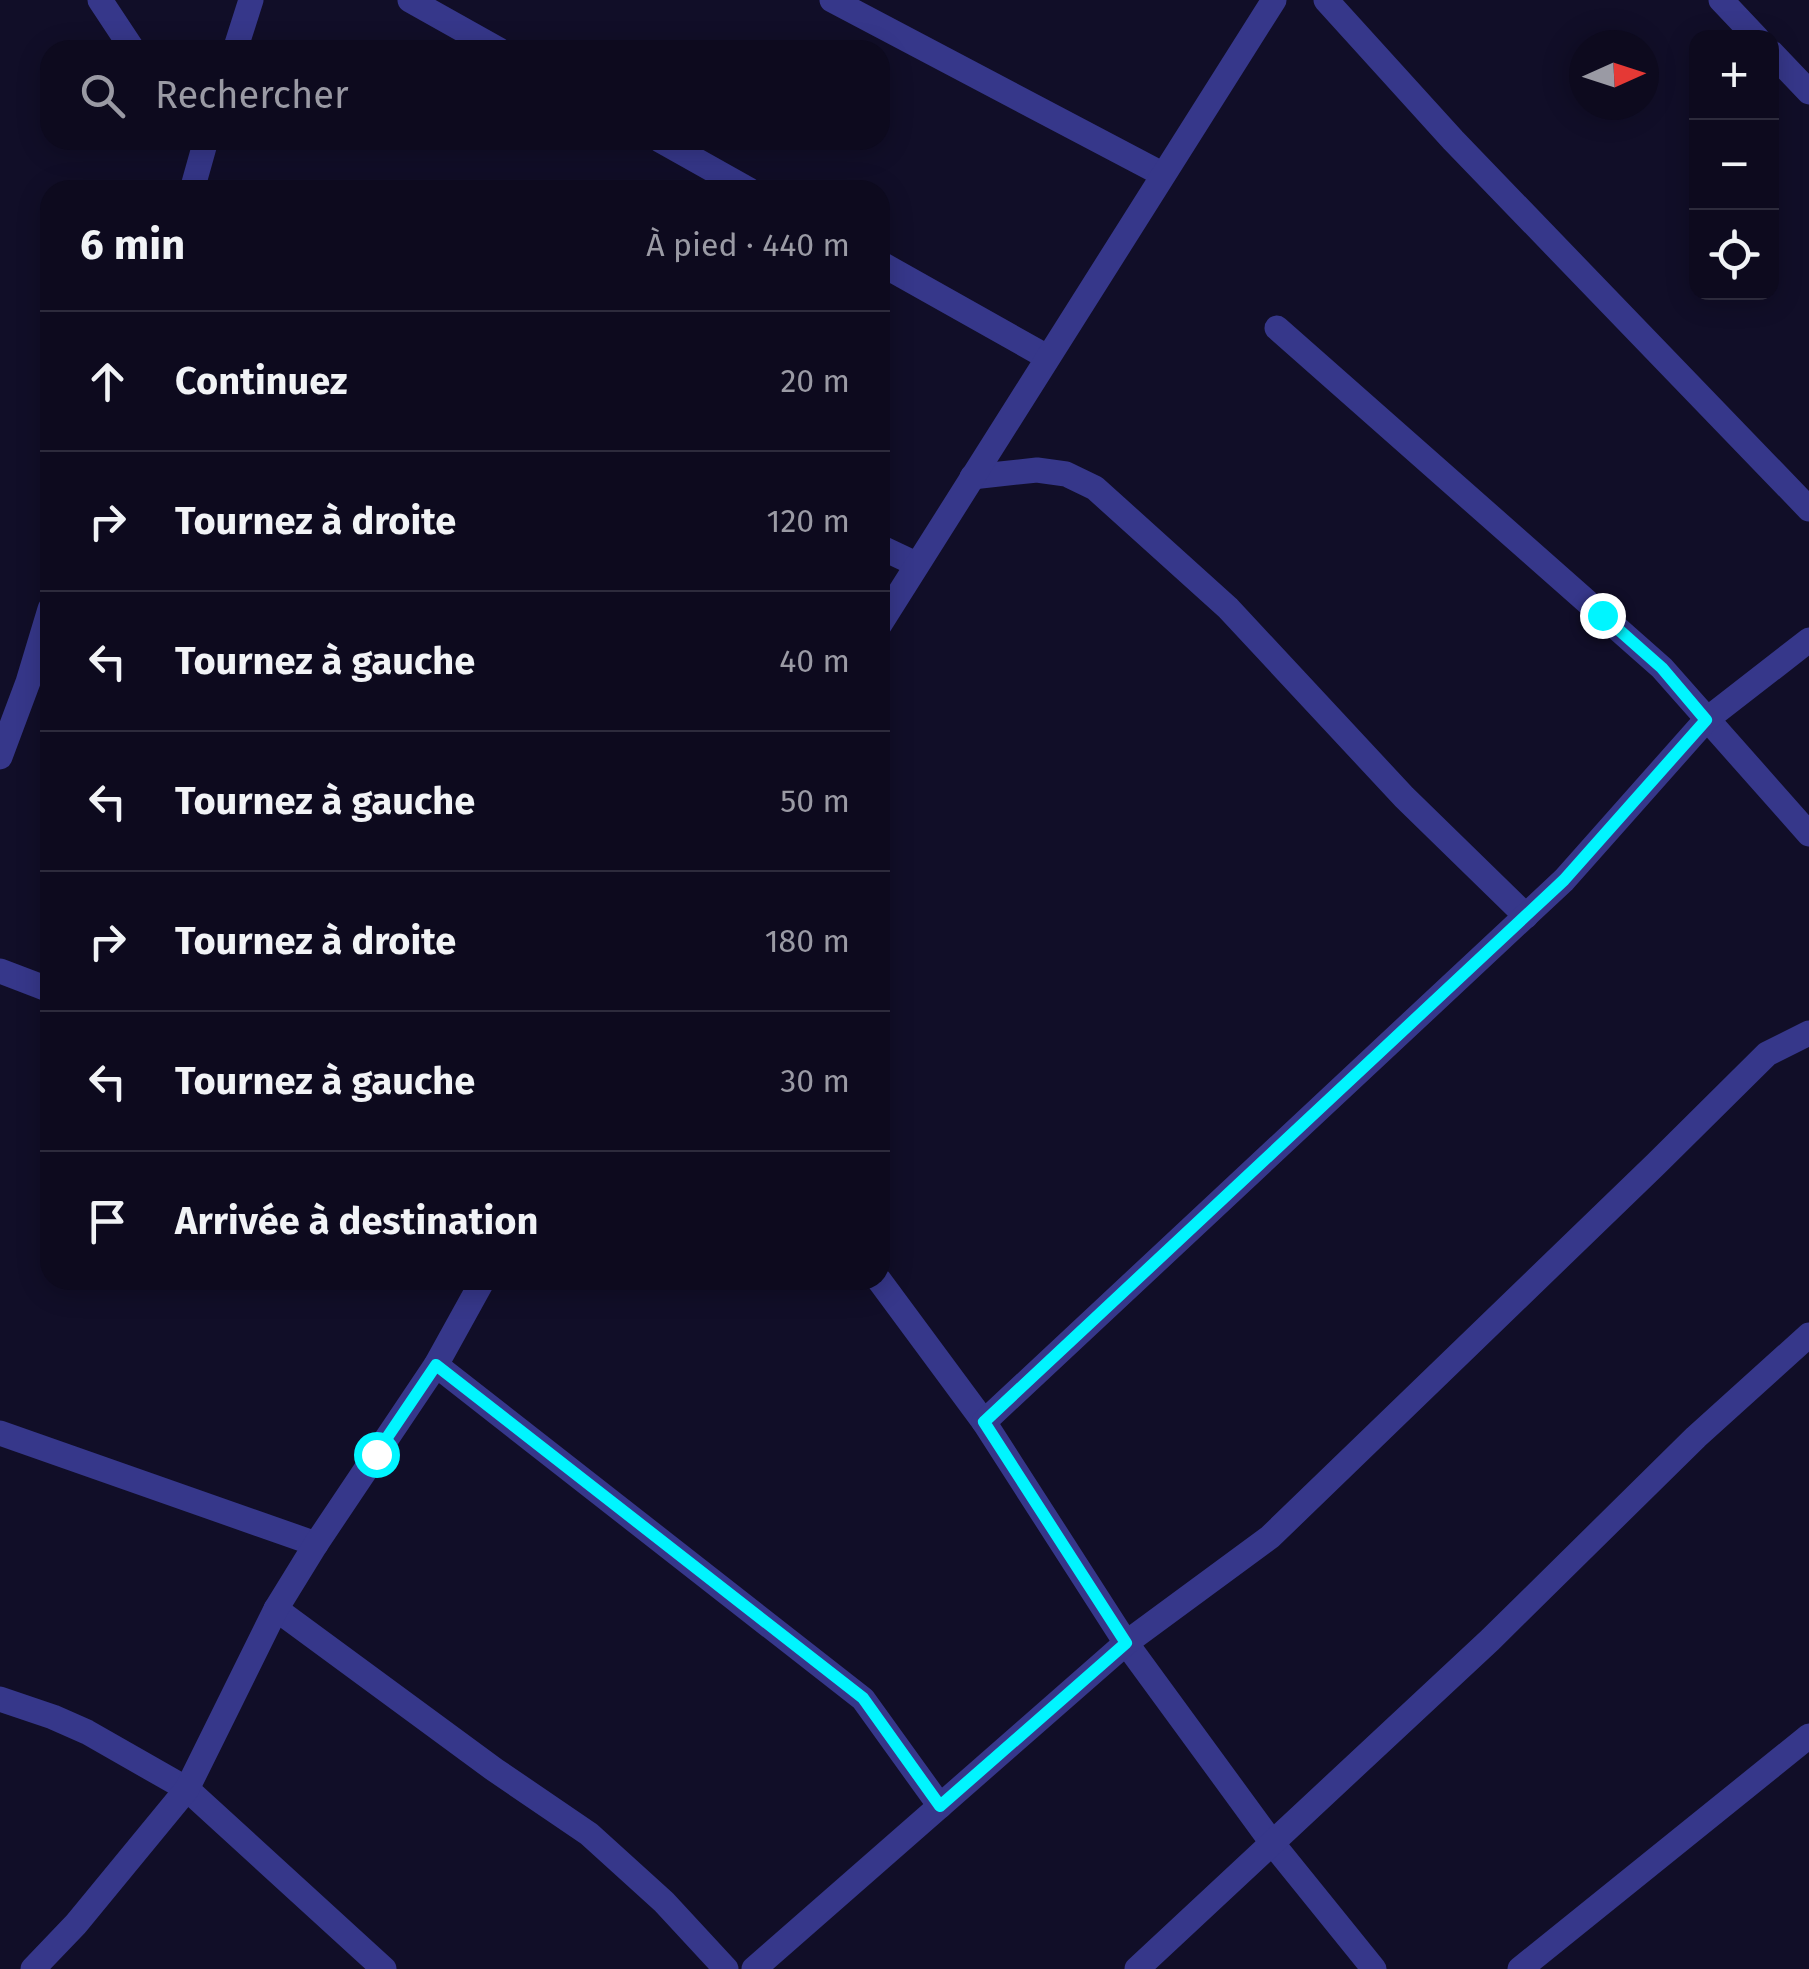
<!DOCTYPE html>
<html lang="fr">
<meta charset="utf-8">
<style>
:root{--surface:#0d0a1e;--page:#161327;--text:#f1f3f6;--muted:#9a9aa4;--line:#2d2b3c}
body{margin:0;font-family:"Fira Sans",sans-serif;background:var(--page);color:var(--text)}
.controls{position:absolute;right:30px;top:30px;display:grid;overflow:hidden;border-radius:20px;box-shadow:0 5px 25px #0003}
.controls button{width:90px;height:90px;display:grid;place-items:center;padding:0;border:0;border-bottom:2px solid var(--line);background:var(--surface);color:var(--text);font:50px sans-serif}
.compass{position:absolute;left:1569px;top:30px;width:90px;height:90px;border-radius:50%;background:var(--surface);box-shadow:0 5px 25px #0003;rotate:87deg}
.stop{position:absolute;width:30px;height:30px;margin:-22px;border:8px solid #00f5ff;border-radius:50%;background:#fff}
.stop.end{background:#00f5ff;border-color:#fff;box-shadow:0 2px 10px #0008}
.list{margin:0;padding:0;list-style:none}
h2{display:flex;justify-content:space-between;align-items:center;height:130px;margin:0;padding:0 40px;font-size:42px}
h2 small{font-size:32px;font-weight:400;color:var(--muted)}
.list li{display:grid;grid-template-columns:65px 1fr auto;gap:30px;align-items:center;box-sizing:border-box;height:140px;padding:0 40px;border-top:2px solid var(--line)}
.list b{display:block;font-size:38px;white-space:nowrap}
.list em{font-size:32px;font-style:normal;color:var(--muted)}
.icon{flex:none;width:55px;height:55px;fill:none;stroke:currentColor;stroke-width:2;stroke-linecap:round;stroke-linejoin:round}
.map{position:relative;flex:none;width:1809px;height:1969px;overflow:hidden}
.search{position:absolute;background:var(--surface);box-shadow:0 5px 25px #0003;left:40px;top:40px;width:850px;height:110px;display:flex;align-items:center;gap:25px;box-sizing:border-box;padding:0 35px;border-radius:30px;color:var(--muted);font-size:38px}
.panel{position:absolute;background:var(--surface);box-shadow:0 5px 25px #0003;left:40px;top:180px;width:850px;height:1110px;border-radius:30px}
.map>svg:first-child{display:block}
</style>
<div class="map">
<svg width="1809" height="1969" viewBox="0 0 1809 1969">
<rect width="100%" height="100%" fill="#110e28"/>
<g fill="none" stroke-linecap="round" stroke-linejoin="round">
<!-- street -->
<g stroke="#36378a" stroke-width="25">
<polyline points="100,0 133,50"/>
<polyline points="410,0 499,50"/>
<polyline points="832,0 1162,174"/>
<polyline points="1326,0 1453,140 1809,509"/>
<polyline points="1721,0 1757,38"/>
<polyline points="235,50 251,0"/>
<polyline points="1772,53 1809,92"/>
<polyline points="660,140 749,190"/>
<polyline points="192,190 206,140"/>
<polyline points="880,263 1047,357"/>
<polyline points="1277,328 1662,668 1809,834"/>
<polyline points="972,477 1037,470 1066,474 1095,488 1228,608 1404,797 1526,916"/>
<polyline points="880,547 916,564"/>
<polyline points="880,624 1274,0"/>
<polyline points="0,757 28,682 50,609"/>
<polyline points="0,971 50,990"/>
<polyline points="879,1280 984,1422 1126,1643 1273,1844 1374,1969"/>
<polyline points="436,1365 863,1699 940,1806"/>
<polyline points="984,1422 1564,880 1706,720 1809,640"/>
<polyline points="0,1433 316,1544"/>
<polyline points="276,1609 495,1770 589,1834 664,1902 726,1969"/>
<polyline points="0,1699 53,1717 87,1732 187,1789 384,1969"/>
<polyline points="33,1969 76,1924 187,1789 276,1609 316,1544 436,1365 483,1280"/>
<polyline points="754,1969 1126,1643 1270,1537 1656,1164 1767,1054 1809,1033"/>
<polyline points="1137,1969 1490,1640 1696,1437 1809,1335"/>
<polyline points="1520,1969 1809,1736"/>
</g>
</g>
<g fill="none" stroke-linecap="round" stroke-linejoin="round">
<!-- route -->
<polyline stroke="#00f5ff" stroke-width="12" points="376,1454 436,1365 863,1698 940,1806 1126,1643 984,1422 1564,880 1706,720 1662,668 1602,615"/>
</g>
</svg>
<div class="controls">
<button>+</button>
<button>−</button>
<button><svg class="icon" aria-label="locate" viewBox="0 0 24 24"><circle cx="12" cy="12" r="6"/><path d="M12 2v4M12 18v4M2 12h4M18 12h4"/></svg></button>
</div>
<svg class="compass" viewBox="-18 -18 36 36"><path d="M0-13l5 13h-10z" fill="#e53935"/><path d="M0 13l5-13h-10z" fill="#9a9aa4"/></svg>
<div class="stop" style="left:376px;top:1454px"></div>
<div class="stop end" style="left:1602px;top:615px"></div>
<div class="search"><svg class="icon" aria-label="search" viewBox="0 0 24 24"><circle cx="10" cy="10" r="6"/><path d="M15 15l6 6"/></svg>Rechercher</div>
<section class="panel">
<h2>6 min<small>À pied · 440 m</small></h2>
<ul class="list">
<li><svg class="icon" aria-label="ahead" viewBox="0 0 24 24"><path d="M12 20V5M6 11l6-6 6 6"/></svg><div><b>Continuez</b></div><em>20 m</em></li>
<li><svg class="icon" aria-label="right" viewBox="0 0 24 24"><path d="M7 20v-9h11M14 6l5 5-5 5"/></svg><div><b>Tournez à droite</b></div><em>120 m</em></li>
<li><svg class="icon" aria-label="left" viewBox="0 0 24 24"><path d="M17 20v-9H6M10 6l-5 5 5 5"/></svg><div><b>Tournez à gauche</b></div><em>40 m</em></li>
<li><svg class="icon" aria-label="left" viewBox="0 0 24 24"><path d="M17 20v-9H6M10 6l-5 5 5 5"/></svg><div><b>Tournez à gauche</b></div><em>50 m</em></li>
<li><svg class="icon" aria-label="right" viewBox="0 0 24 24"><path d="M7 20v-9h11M14 6l5 5-5 5"/></svg><div><b>Tournez à droite</b></div><em>180 m</em></li>
<li><svg class="icon" aria-label="left" viewBox="0 0 24 24"><path d="M17 20v-9H6M10 6l-5 5 5 5"/></svg><div><b>Tournez à gauche</b></div><em>30 m</em></li>
<li><svg class="icon" aria-label="arrive" viewBox="0 0 24 24"><path d="M6 21V4h12l-3 4 3 4H6"/></svg><div><b>Arrivée à destination</b></div></li>
</ul>
</section>
</div>
